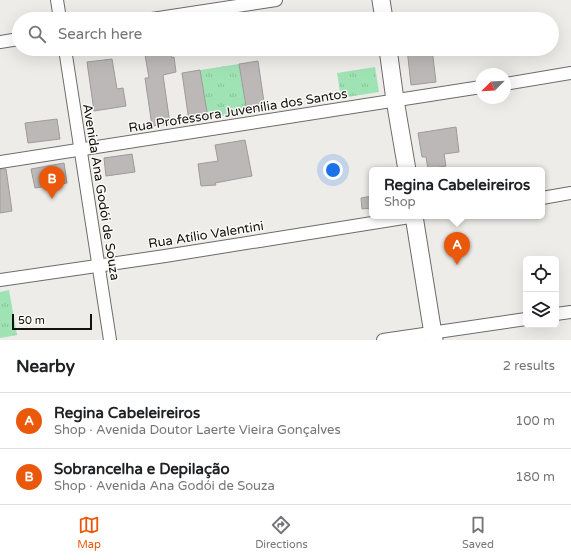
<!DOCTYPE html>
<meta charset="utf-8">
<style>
:root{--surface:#fff;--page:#f6f6f6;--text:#202124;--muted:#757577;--line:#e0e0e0;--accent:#ea580c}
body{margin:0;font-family:"Varela Round",sans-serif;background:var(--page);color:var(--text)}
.controls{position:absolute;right:12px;bottom:12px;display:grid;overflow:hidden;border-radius:6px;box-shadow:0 4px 16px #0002}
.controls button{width:36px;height:36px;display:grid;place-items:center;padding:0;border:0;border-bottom:1px solid var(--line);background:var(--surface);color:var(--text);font:20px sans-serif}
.compass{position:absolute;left:475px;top:68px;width:36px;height:36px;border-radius:50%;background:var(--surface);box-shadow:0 4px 16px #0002;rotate:246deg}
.scale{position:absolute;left:12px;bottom:10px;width:80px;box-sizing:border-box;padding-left:4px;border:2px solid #111110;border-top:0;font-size:11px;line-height:14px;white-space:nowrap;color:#111110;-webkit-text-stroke:3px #fbf9f6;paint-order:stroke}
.you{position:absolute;left:333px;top:170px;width:14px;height:14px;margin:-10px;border:3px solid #fff;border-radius:50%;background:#1a73e8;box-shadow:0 0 0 6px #1a73e833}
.badge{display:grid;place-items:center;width:26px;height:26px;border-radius:50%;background:var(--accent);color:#fff;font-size:13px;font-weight:700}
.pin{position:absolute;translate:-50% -33px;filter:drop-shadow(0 1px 2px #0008)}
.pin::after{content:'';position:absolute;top:21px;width:14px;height:12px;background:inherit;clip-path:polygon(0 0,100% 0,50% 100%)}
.popup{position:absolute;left:369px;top:167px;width:176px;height:52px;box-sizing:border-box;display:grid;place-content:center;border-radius:6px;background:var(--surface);filter:drop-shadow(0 1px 3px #0005);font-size:13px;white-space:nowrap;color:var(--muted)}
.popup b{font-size:15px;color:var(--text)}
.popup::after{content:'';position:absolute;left:50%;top:100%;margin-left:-8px;border:8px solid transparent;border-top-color:var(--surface)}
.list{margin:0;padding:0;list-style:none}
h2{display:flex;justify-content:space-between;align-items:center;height:52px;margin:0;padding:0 16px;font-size:17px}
h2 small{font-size:13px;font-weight:400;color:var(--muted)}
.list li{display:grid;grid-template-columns:26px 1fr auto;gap:12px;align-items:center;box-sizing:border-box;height:56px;padding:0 16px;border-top:1px solid var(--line)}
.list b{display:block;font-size:15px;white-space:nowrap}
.list p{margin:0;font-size:13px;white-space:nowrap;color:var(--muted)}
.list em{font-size:13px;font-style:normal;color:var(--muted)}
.icon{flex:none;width:22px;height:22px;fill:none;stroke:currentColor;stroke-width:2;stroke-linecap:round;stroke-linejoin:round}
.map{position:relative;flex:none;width:571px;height:340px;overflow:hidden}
.search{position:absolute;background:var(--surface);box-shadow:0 4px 16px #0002;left:12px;right:12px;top:12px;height:44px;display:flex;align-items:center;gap:10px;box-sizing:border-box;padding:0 14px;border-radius:22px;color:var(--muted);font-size:15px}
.sheet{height:164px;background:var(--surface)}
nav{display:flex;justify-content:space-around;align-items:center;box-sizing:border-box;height:56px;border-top:1px solid var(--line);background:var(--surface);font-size:11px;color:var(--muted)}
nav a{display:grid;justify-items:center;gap:2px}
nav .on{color:var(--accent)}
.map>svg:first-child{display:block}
</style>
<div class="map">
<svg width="571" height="340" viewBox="0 0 571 340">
<defs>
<pattern id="grass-tufts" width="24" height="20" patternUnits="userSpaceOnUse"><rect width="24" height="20" fill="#9fe2b4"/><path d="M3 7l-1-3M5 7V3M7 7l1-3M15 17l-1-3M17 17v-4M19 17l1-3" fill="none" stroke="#88c19a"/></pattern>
</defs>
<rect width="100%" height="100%" fill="#eeece9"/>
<!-- grass -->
<g fill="url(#grass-tufts)">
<polygon points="239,64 247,112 208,118 200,70"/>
<polygon points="375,67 379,92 341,98 337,73"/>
<polygon points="9,290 17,335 0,338 0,292"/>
</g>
<!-- building -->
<g fill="#bcb8b8" stroke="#9e9b9a">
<polygon points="144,49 170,49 172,58 174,57 176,72 163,75 170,124 152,126 145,78 149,78"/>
<polygon points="407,49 432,49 436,82 411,85"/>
<polygon points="112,59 117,89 123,88 126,106 94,111 87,62"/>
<polygon points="258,61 265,109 247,112 239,64"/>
<polygon points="200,70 208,118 189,121 182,73"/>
<polygon points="57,119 60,139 28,143 25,123"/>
<polygon points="456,127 459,152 444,154 446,166 428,169 426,157 422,157 418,133"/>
<polygon points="245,140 252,176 215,183 216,185 201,186 198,164 218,161 215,145"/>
<polygon points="132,154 135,172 106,176 104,158"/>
<polygon points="64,163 67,183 35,188 31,169"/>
<polygon points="0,169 6,169 12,211 0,213"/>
<polygon points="372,196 372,208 362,209 361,198"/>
</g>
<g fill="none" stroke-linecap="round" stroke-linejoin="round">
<!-- street casing -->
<g stroke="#6d6b69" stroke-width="14">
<g id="street">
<polyline points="57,0 60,19"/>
<polyline points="152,19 276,0"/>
<polyline points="0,42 19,39"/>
<polyline points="65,49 110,340"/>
<polyline points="505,84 571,73"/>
<polyline points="0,162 481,87"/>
<polyline points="542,198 571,193"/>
<polyline points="0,280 165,256 416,216"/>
<polyline points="556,314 571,312"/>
<polyline points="383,340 526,319"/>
</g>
</g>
<!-- secondary casing -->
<g stroke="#6d6b69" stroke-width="19">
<g id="secondary">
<polyline points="381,0 384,19"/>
<polyline points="388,49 395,100 407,170"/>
<polyline points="414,216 434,340"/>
</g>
</g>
<!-- street -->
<use href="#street" stroke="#fff" stroke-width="12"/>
<!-- secondary -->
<use href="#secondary" stroke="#fff" stroke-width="17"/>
</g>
<g text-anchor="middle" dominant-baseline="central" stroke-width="3" stroke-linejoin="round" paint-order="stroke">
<!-- street labels -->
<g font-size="13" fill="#111110" stroke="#fbf9f6">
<text transform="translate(238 111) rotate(-9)">Rua Professora Juvenília dos Santos</text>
<text transform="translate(101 192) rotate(81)">Avenida Ana Godói de Souza</text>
<text transform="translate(206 235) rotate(-9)">Rua Atílio Valentini</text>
</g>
</g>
</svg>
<div class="controls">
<button><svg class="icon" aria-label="locate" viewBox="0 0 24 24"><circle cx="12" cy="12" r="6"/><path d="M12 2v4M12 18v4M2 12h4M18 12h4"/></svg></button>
<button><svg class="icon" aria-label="layers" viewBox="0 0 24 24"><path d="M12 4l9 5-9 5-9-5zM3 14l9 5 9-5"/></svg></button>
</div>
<svg class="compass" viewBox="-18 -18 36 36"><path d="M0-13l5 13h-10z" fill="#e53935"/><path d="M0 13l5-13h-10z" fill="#757577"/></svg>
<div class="scale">50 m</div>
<div class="you"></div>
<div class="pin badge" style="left:457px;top:265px">A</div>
<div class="popup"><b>Regina Cabeleireiros</b>Shop</div>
<div class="pin badge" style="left:52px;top:199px">B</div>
<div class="search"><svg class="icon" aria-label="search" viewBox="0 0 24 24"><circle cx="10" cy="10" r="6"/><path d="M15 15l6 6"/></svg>Search here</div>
</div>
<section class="sheet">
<h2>Nearby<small>2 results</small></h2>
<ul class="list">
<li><span class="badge">A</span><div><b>Regina Cabeleireiros</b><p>Shop · Avenida Doutor Laerte Vieira Gonçalves</p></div><em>100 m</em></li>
<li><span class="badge">B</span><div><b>Sobrancelha e Depilação</b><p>Shop · Avenida Ana Godói de Souza</p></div><em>180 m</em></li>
</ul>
</section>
<nav>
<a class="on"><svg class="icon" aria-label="map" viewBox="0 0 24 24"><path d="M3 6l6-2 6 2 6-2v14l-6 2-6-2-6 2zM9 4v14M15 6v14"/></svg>Map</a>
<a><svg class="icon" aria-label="directions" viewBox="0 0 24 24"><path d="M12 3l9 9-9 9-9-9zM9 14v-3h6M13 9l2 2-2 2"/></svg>Directions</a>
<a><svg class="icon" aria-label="saved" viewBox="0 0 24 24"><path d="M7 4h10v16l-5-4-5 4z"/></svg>Saved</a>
</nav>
